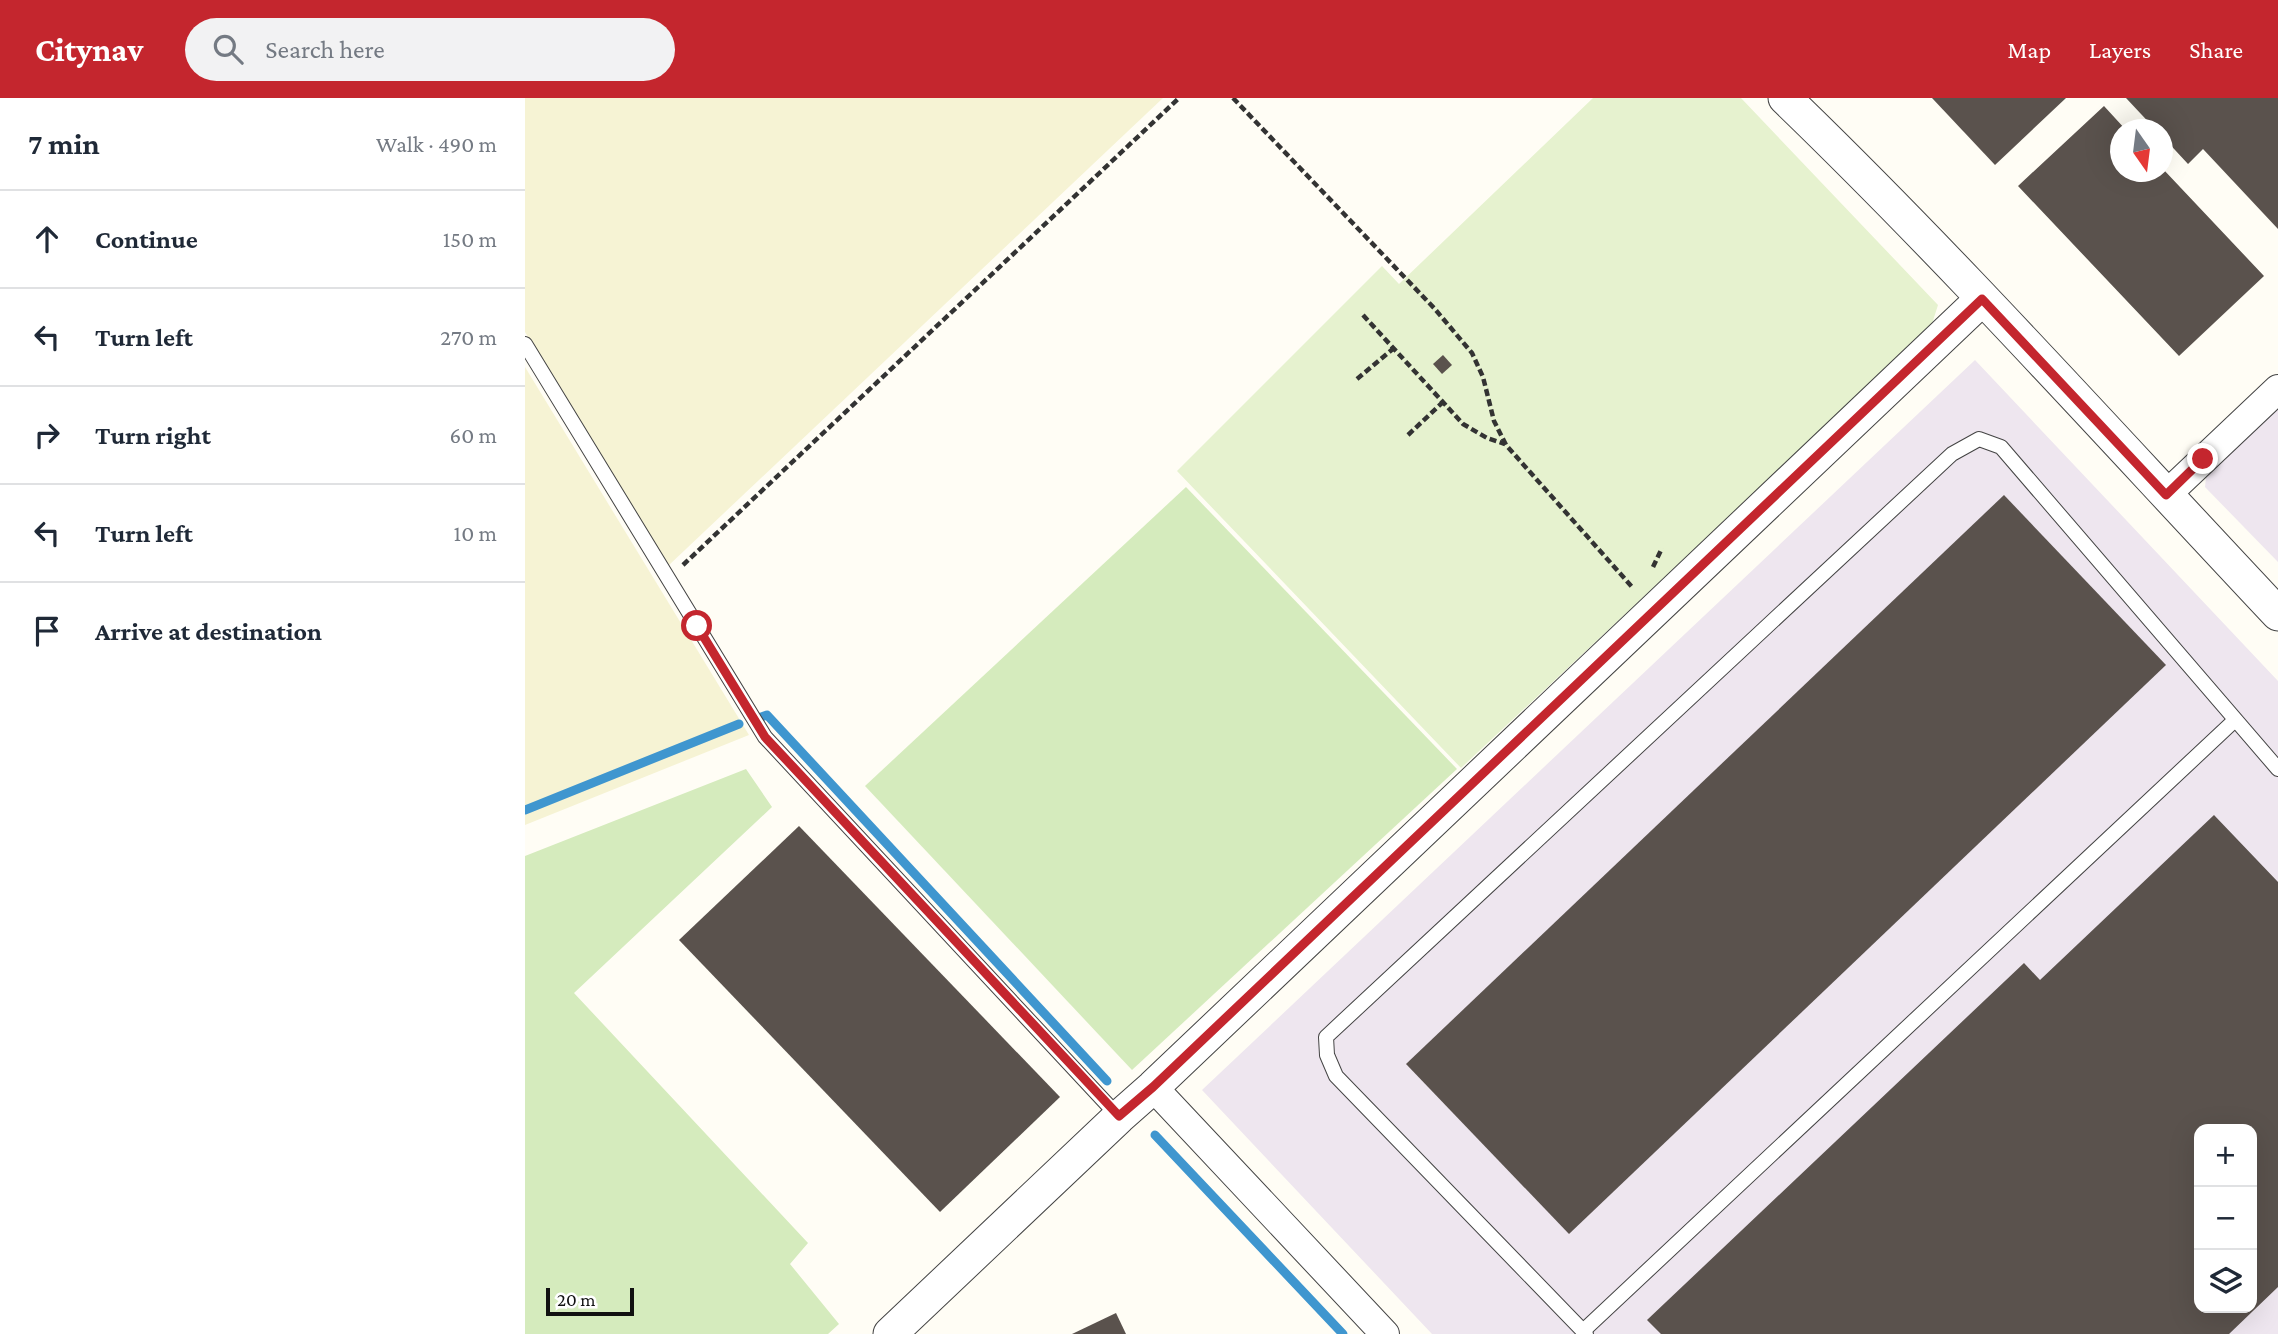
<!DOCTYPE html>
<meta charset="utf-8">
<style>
:root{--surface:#fff;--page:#f2f2f3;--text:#1f2937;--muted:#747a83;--line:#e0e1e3;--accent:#c4262e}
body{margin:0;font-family:"Crimson Pro",serif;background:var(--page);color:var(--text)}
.controls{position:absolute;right:21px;bottom:21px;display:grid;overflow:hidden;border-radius:14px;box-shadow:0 7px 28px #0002}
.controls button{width:63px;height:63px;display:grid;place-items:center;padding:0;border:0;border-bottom:2px solid var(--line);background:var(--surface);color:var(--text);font:35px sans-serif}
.compass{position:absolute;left:1585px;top:21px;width:63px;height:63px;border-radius:50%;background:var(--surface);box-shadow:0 7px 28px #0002;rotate:166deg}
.scale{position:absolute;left:21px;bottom:18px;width:88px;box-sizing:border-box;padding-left:7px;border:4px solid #111;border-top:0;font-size:19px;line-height:24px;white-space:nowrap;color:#111;-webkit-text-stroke:5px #fff;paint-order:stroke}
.stop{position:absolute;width:21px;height:21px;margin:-16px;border:5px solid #c4262e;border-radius:50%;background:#fff}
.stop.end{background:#c4262e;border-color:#fff;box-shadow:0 2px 7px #0008}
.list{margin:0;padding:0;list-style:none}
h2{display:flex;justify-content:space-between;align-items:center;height:91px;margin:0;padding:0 28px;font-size:30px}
h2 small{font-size:23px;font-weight:400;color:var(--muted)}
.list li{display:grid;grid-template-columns:46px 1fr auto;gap:21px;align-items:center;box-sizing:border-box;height:98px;padding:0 28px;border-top:2px solid var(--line)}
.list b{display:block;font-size:26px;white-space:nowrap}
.list em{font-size:23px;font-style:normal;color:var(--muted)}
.icon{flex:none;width:38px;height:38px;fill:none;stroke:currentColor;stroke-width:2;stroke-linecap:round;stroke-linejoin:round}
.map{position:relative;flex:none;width:1753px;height:1236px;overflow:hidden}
header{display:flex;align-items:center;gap:42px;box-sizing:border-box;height:98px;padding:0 35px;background:var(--accent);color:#fff}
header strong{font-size:33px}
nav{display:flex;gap:38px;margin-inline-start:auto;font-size:24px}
.search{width:490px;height:63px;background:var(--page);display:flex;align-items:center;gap:18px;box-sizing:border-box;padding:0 24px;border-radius:38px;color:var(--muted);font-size:26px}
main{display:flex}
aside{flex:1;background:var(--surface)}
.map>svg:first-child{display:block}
</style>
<header>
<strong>Citynav</strong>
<div class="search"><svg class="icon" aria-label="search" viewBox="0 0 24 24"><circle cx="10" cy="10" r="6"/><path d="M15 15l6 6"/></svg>Search here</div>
<nav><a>Map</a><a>Layers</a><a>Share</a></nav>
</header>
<main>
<aside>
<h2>7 min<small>Walk · 490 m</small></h2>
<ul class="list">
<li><svg class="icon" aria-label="ahead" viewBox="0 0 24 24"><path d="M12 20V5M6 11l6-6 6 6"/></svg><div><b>Continue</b></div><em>150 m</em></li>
<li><svg class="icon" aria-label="left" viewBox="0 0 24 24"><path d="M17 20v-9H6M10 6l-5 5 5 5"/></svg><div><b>Turn left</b></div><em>270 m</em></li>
<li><svg class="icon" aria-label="right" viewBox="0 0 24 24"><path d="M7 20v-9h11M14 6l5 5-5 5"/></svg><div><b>Turn right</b></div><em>60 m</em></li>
<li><svg class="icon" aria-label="left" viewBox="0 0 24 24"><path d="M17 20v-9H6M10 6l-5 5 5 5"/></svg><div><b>Turn left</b></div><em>10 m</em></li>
<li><svg class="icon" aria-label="arrive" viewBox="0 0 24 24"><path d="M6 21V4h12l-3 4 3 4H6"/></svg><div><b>Arrive at destination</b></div></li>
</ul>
</aside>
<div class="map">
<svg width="1753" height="1236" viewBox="0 0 1753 1236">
<rect width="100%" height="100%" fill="#fffdf5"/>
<!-- industrial -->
<g fill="#eee6ef" fill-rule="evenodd">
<path d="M1450,262L1753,583V1236H907L677,992ZM1674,1031H1727V1210H1674Z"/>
<polygon points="1753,304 1753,464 1680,389 1682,371"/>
</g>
<!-- farmland -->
<g fill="#f6f3d4">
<polygon points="0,0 638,0 143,468 0,234"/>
<polygon points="0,269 224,637 0,727"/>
</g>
<!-- green -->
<g fill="#d5ebbd">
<polygon points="661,389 932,671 607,972 340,688"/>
<polygon points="221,671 247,709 49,895 283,1145 265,1166 314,1226 303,1236 0,1236 0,758"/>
</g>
<!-- pitch -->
<polygon fill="#e6f2cf" points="1068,0 1216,0 1413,207 1406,229 936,670 652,373 857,168 874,186"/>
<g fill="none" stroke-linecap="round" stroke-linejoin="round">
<!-- stream -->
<g stroke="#3f96cf" stroke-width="9">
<polyline points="231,621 242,617 582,983"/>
<polyline points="0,712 214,626"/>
<polyline points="630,1037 818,1236"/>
</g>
</g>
<!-- building -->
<g fill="#5a524d" fill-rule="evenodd">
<polygon points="1407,0 1541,0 1470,67"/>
<polygon points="1601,0 1753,0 1753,131 1678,51 1663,66 1638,39 1638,32 1631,32"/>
<polygon points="1579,8 1601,32 1596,32 1596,74 1638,74 1638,71 1739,178 1654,258 1493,88"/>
<polygon points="918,257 927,267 917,276 908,266"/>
<polygon points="1479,397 1641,567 1044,1136 881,966"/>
<path d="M1689,717L1753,784V1189L1704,1236H1136L1122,1222L1499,865L1515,882ZM1674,1031H1727V1210H1674Z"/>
<polygon points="274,728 535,999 415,1114 154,842"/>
<polygon points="591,1215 601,1236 547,1236"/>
</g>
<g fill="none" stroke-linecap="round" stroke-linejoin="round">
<!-- service casing -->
<g stroke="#444" stroke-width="16">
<g id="service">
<polyline points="0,246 240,639 594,1019"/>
<polyline points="1058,1233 1710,622"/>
<polyline points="1061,1236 811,978 802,957 801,939 1427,356 1454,341 1476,349 1753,671"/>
</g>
</g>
<!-- minor casing -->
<g stroke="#444" stroke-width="30">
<g id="minor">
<polyline points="1641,397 1753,291"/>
<polyline points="628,989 860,1236"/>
</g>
</g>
<!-- tertiary casing -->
<g stroke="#444" stroke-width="35">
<g id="tertiary">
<path d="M1260,0C1431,165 1590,343 1753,516"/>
<polyline points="365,1236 594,1019 628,989 1457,201"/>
</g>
</g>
<!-- path -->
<g stroke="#333" stroke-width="4.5" stroke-dasharray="7 3.5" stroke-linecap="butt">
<polyline points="708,0 909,210 947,255 958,279 969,323 981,347 1108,490"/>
<polyline points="838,217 938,326 962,340 980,346"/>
<polyline points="832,281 869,250"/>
<polyline points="883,337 918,304"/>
<polyline points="158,467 654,0"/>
<polyline points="1128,469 1137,450"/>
</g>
<!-- service -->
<use href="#service" stroke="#fff" stroke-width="14"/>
<!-- minor -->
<use href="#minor" stroke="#fff" stroke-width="28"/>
<!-- tertiary -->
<use href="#tertiary" stroke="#fff" stroke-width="33"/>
</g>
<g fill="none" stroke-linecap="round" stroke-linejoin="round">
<!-- route -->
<polyline stroke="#c4262e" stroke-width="9" points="172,528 240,639 594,1018 628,989 1457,201 1641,397 1678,361"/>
</g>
</svg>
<div class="controls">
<button>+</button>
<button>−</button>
<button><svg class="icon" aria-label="layers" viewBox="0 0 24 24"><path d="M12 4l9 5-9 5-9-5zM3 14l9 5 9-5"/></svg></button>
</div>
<svg class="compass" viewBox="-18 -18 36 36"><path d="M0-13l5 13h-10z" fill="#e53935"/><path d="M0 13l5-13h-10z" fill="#747a83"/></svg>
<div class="scale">20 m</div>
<div class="stop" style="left:172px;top:528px"></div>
<div class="stop end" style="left:1678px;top:361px"></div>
</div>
</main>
